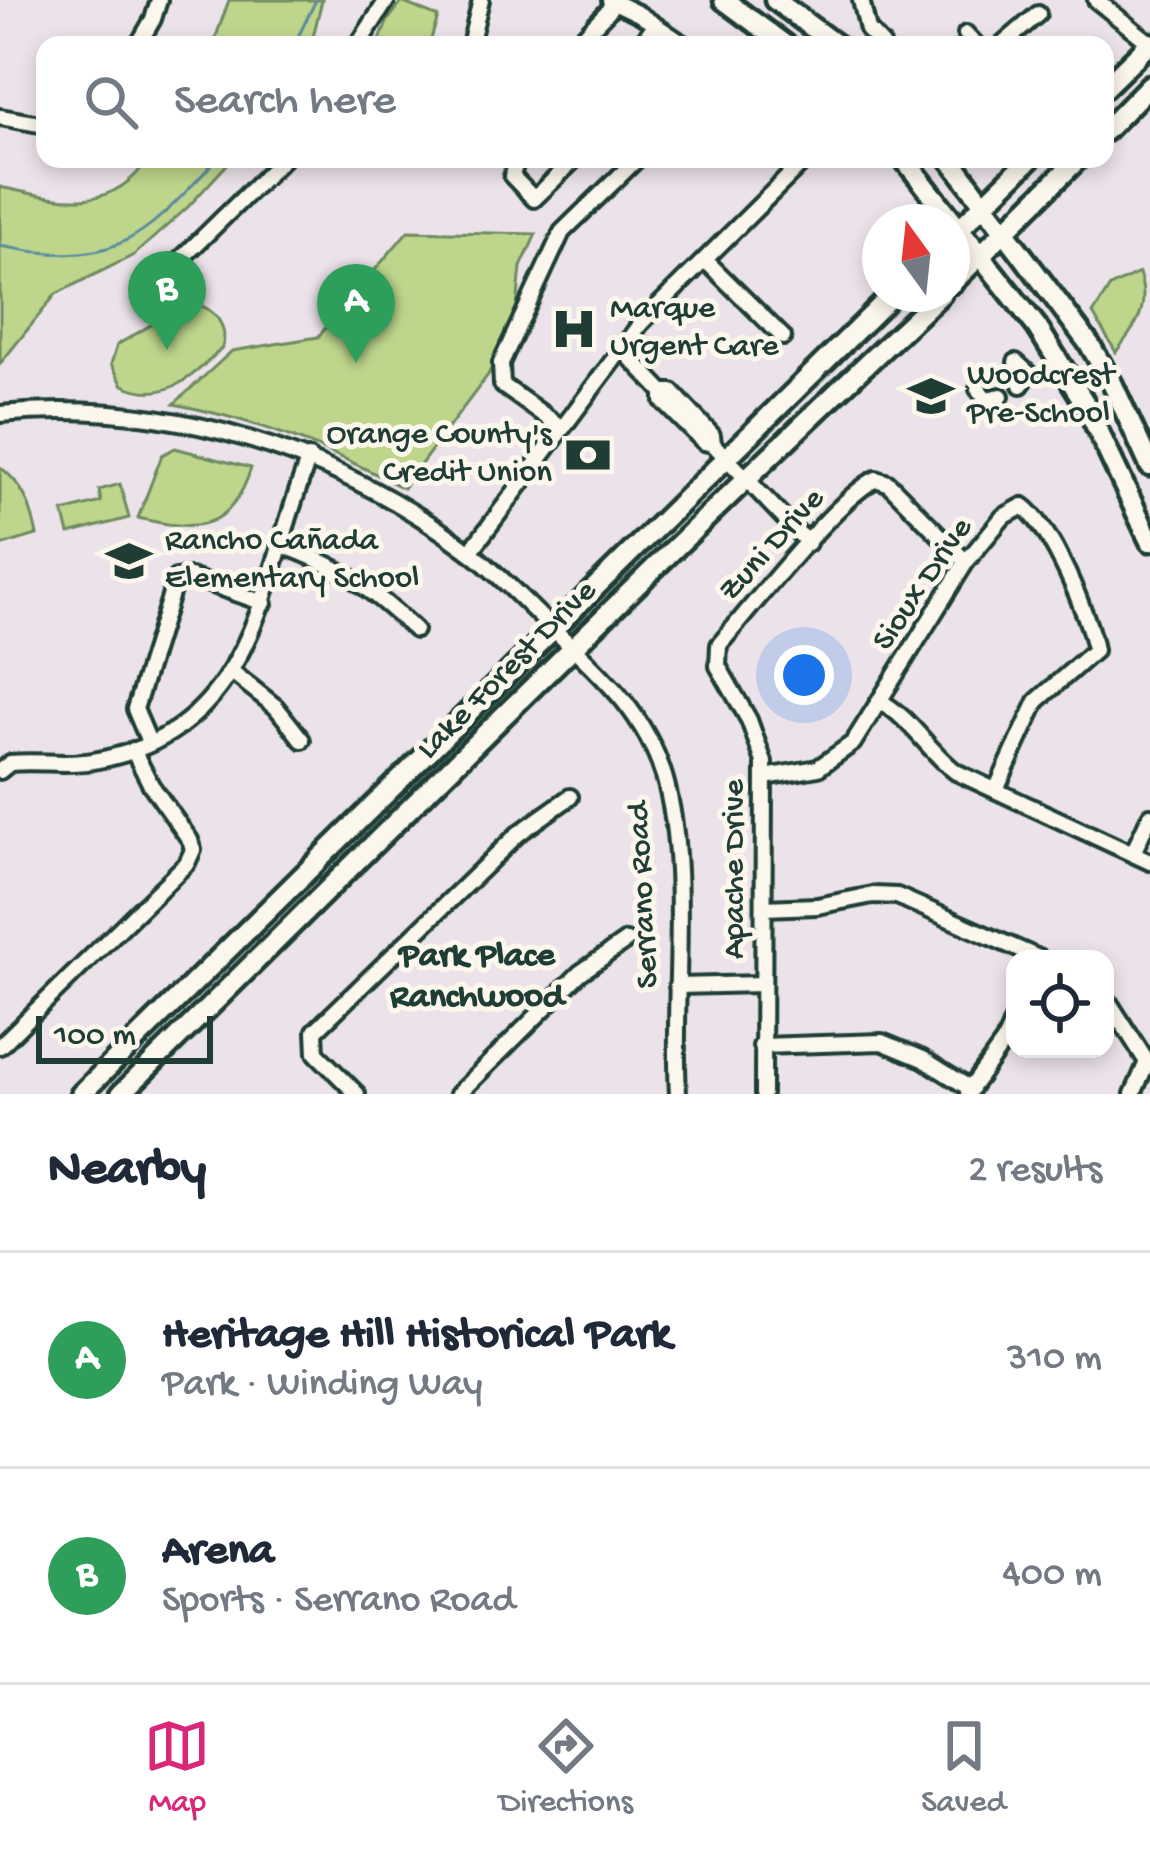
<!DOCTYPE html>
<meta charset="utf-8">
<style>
:root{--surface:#fff;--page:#f2f2f3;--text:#1f2937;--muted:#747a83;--line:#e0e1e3;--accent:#db2777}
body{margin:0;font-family:"Gochi Hand",sans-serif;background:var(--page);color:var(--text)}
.controls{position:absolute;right:36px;bottom:36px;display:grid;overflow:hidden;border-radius:24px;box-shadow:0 6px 18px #0003}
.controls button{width:108px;height:108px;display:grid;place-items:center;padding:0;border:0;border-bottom:3px solid var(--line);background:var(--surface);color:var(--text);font:60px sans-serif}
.compass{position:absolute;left:862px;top:204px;width:108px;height:108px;border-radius:50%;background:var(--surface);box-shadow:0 6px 18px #0003;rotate:345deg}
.scale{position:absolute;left:36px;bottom:30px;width:177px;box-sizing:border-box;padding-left:12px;border:6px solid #1f3d34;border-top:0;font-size:33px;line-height:42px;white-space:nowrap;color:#1f3d34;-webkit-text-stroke:9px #fbf7ec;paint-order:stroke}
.you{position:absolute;left:804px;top:675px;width:42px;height:42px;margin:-30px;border:9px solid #fff;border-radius:50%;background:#1a73e8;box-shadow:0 0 0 18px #1a73e833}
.badge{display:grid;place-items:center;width:78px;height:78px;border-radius:50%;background:var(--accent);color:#fff;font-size:39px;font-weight:700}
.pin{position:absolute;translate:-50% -99px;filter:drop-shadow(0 3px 6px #0008)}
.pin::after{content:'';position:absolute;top:63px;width:42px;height:36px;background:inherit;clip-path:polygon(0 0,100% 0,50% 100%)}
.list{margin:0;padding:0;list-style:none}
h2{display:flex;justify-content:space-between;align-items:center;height:156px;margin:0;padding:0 48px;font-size:51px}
h2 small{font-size:39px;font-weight:400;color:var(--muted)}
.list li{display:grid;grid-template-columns:78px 1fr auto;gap:36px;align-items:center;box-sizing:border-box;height:216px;padding:0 48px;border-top:3px solid var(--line)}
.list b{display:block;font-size:45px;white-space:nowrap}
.list p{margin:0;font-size:39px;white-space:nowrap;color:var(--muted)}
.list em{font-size:39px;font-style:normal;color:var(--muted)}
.icon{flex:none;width:66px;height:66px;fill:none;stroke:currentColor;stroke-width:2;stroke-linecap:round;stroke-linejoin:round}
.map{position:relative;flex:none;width:1150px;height:1094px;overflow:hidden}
.search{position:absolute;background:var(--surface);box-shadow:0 6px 18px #0003;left:36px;right:36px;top:36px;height:132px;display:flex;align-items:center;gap:30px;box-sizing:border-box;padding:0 42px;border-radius:24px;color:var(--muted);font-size:45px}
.sheet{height:588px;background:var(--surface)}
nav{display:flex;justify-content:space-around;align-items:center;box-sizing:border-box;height:168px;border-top:3px solid var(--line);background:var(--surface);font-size:33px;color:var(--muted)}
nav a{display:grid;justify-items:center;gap:6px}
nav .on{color:var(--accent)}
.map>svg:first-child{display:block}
</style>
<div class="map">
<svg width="1150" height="1094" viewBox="0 0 1150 1094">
<rect width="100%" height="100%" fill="#ece3ea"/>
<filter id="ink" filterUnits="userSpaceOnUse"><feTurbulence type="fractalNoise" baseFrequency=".00833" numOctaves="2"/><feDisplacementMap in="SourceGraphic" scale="24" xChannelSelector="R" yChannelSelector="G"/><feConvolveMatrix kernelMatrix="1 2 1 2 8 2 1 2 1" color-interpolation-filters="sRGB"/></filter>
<g filter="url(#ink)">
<!-- green -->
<g fill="#bed68c" stroke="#6e8a60" stroke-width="3">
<polygon points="229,0 322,0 311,45 213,45"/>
<polygon points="402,2 438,17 429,45 378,45 388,20"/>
<path d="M148,159H232L188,207L134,255L56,294L0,364V187C57,199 111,216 148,159Z"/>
<path d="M408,231L536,234L521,267L516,318L488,375L403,488C327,447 259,421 174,404L232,351L318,337Z"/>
<path d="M1139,273C1150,308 1138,323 1116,352L1093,314L1110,287Z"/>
<path d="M194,304C215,308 229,327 222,348C193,376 165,405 123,385L111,364L117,345L183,306Z"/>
<path d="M175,448L251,468C231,532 196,532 138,518L162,455Z"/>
<path d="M0,467C24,485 31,506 37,535L0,546Z"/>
<polygon points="120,484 129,518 69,534 63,512 101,502 99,490"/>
</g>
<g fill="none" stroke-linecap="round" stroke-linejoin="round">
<!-- stream -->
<g stroke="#5c8c9e" stroke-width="3">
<polyline points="294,45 316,0"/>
<path d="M0,246C118,269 141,240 217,159"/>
</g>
<!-- minor casing -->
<g stroke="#1f3d34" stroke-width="22">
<g id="minor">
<polyline points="610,0 639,14 685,45"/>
<polyline points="861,0 868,30 882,45"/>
<polyline points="1096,0 1150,43"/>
<polyline points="966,34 976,45"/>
<polyline points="138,45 153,19 159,0"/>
<polyline points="358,45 387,0"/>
<polyline points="470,45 481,0"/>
<polyline points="575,45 608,11 613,1"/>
<polyline points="640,45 655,25"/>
<polyline points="1002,45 1038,14"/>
<polyline points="0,117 45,125"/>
<polyline points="517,159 512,176 534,199 575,159"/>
<polyline points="705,260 783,337"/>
<polyline points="179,261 283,159"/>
<polyline points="623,350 663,392 672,392 712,435 713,444 808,543"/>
<polyline points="1016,362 1029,374 1021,385"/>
<polyline points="978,389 986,399 1001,396"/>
<polyline points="663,392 663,401 704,442 713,444"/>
<path d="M0,414C168,398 336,450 470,552C499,574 524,601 550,626C598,672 644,710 664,776C691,868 672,996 678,1094"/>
<polyline points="562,428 502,385 501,363 562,232 637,159"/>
<path d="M279,544C342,567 367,585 415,630"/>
<polyline points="470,552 641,323 806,159"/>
<polyline points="232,672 276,707 302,740"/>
<path d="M880,701C912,719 927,750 956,772L1150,862"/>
<polyline points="149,742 135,709 176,578 190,577 264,603"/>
<path d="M0,771L10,763C38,760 65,766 93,761C256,734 261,581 309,458"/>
<path d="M765,777L818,768L853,743L966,562L1003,517L1023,506C1050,525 1090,617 1095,650L1037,701L996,790"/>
<polyline points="1133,853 1150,816"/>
<polyline points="764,908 817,906 873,895 897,896 1041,959"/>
<polyline points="677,986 762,984"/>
<polyline points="1105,996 1147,1062 1133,1094"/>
<polyline points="0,1046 187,863 193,850 190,840 151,785 133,750"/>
<polyline points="761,1046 882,1042 923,1059 971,1089"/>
<polyline points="968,1092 1004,1042 1015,1015"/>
<polyline points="357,1094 316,1053 315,1031 518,834 570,797"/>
<polyline points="458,1094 580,973 626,941"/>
<path d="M763,1094L764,762L749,720L718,666L719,645C752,607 837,498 876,479L888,483L966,562"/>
</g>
</g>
<!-- major casing -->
<g stroke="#1f3d34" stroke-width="27">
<g id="major">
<polyline points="724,0 785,45"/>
<polyline points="775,0 836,45"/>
<polyline points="1105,87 1150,43"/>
<polyline points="1105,131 1150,85"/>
<polyline points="904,159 1037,327 1086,405 1150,541"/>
<polyline points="950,159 1090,345 1113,385 1150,466"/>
<polyline points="952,236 1030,159"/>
<polyline points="952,283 1078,159"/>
<polyline points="81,1094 893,294"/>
<path d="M121,1094C393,826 662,555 941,294"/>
</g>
</g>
<!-- minor -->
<use href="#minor" stroke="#fbf7ec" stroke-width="14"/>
<!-- major -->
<use href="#major" stroke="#fbf7ec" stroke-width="18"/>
</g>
</g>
<!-- icons -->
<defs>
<g id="hospital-bare" transform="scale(3.6)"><path d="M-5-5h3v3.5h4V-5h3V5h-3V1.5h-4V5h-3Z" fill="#1f3d34" stroke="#fbf7ec" stroke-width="2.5" paint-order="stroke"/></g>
<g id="school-bare" transform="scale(3.6)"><path d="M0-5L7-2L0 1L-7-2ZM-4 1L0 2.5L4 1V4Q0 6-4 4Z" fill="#1f3d34" stroke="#fbf7ec" stroke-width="2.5" paint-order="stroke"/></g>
<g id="bank-bare" transform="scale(3.6)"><path d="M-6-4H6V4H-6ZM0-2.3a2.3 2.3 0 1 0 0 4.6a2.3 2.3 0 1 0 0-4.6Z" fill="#1f3d34" stroke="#fbf7ec" stroke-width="2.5" paint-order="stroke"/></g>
</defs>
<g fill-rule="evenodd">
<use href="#hospital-bare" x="574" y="329"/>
<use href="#school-bare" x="931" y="396"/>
<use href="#bank-bare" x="588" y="455"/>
<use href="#school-bare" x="129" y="561"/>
</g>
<g text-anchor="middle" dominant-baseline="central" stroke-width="10" stroke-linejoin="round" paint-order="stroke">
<!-- poi labels -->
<g font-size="33" fill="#1f3d34" stroke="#fbf7ec" text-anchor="start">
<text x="610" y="310">Marque<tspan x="610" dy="38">Urgent Care</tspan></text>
<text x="967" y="377">Woodcrest<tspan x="967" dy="38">Pre-School</tspan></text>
<text x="552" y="436" text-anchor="end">Orange County's<tspan x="552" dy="38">Credit Union</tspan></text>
<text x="165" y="542">Rancho Cañada<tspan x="165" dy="38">Elementary School</tspan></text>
</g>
<!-- street labels -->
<g font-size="33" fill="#1f3d34" stroke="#fbf7ec">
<text transform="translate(773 546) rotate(-48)">Zuni Drive</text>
<text transform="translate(924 585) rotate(-56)">Sioux Drive</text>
<text transform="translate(508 671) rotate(-45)">Lake Forest Drive</text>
<text transform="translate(736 869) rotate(-90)">Apache Drive</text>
<text transform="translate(645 895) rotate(-93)">Serrano Road</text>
</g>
<!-- neighbourhood labels -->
<g font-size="36" font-weight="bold" fill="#1f3d34" stroke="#fbf7ec">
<text x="477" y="957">Park Place<tspan x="477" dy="41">Ranchwood</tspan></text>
</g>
</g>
</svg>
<div class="controls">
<button><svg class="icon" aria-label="locate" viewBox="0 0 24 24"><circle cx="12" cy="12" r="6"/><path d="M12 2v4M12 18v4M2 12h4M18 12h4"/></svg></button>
</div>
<svg class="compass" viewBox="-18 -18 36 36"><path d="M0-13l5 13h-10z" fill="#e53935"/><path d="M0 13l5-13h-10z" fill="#747a83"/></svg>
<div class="scale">100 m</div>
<div class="you"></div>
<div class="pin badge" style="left:356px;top:363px;background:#2e9e5b">A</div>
<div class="pin badge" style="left:167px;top:350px;background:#2e9e5b">B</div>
<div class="search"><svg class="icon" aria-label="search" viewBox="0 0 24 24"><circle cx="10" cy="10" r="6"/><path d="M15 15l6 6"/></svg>Search here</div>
</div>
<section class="sheet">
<h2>Nearby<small>2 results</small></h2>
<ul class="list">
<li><span class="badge" style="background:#2e9e5b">A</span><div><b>Heritage Hill Historical Park</b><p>Park · Winding Way</p></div><em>310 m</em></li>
<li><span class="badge" style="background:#2e9e5b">B</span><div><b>Arena</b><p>Sports · Serrano Road</p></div><em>400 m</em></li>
</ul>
</section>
<nav>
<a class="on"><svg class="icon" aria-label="map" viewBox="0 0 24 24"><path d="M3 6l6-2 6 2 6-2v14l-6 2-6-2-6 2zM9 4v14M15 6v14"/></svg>Map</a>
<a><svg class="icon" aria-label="directions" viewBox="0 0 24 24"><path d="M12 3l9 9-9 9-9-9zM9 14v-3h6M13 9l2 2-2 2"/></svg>Directions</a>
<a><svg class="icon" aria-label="saved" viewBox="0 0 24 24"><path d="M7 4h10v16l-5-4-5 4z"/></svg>Saved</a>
</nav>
